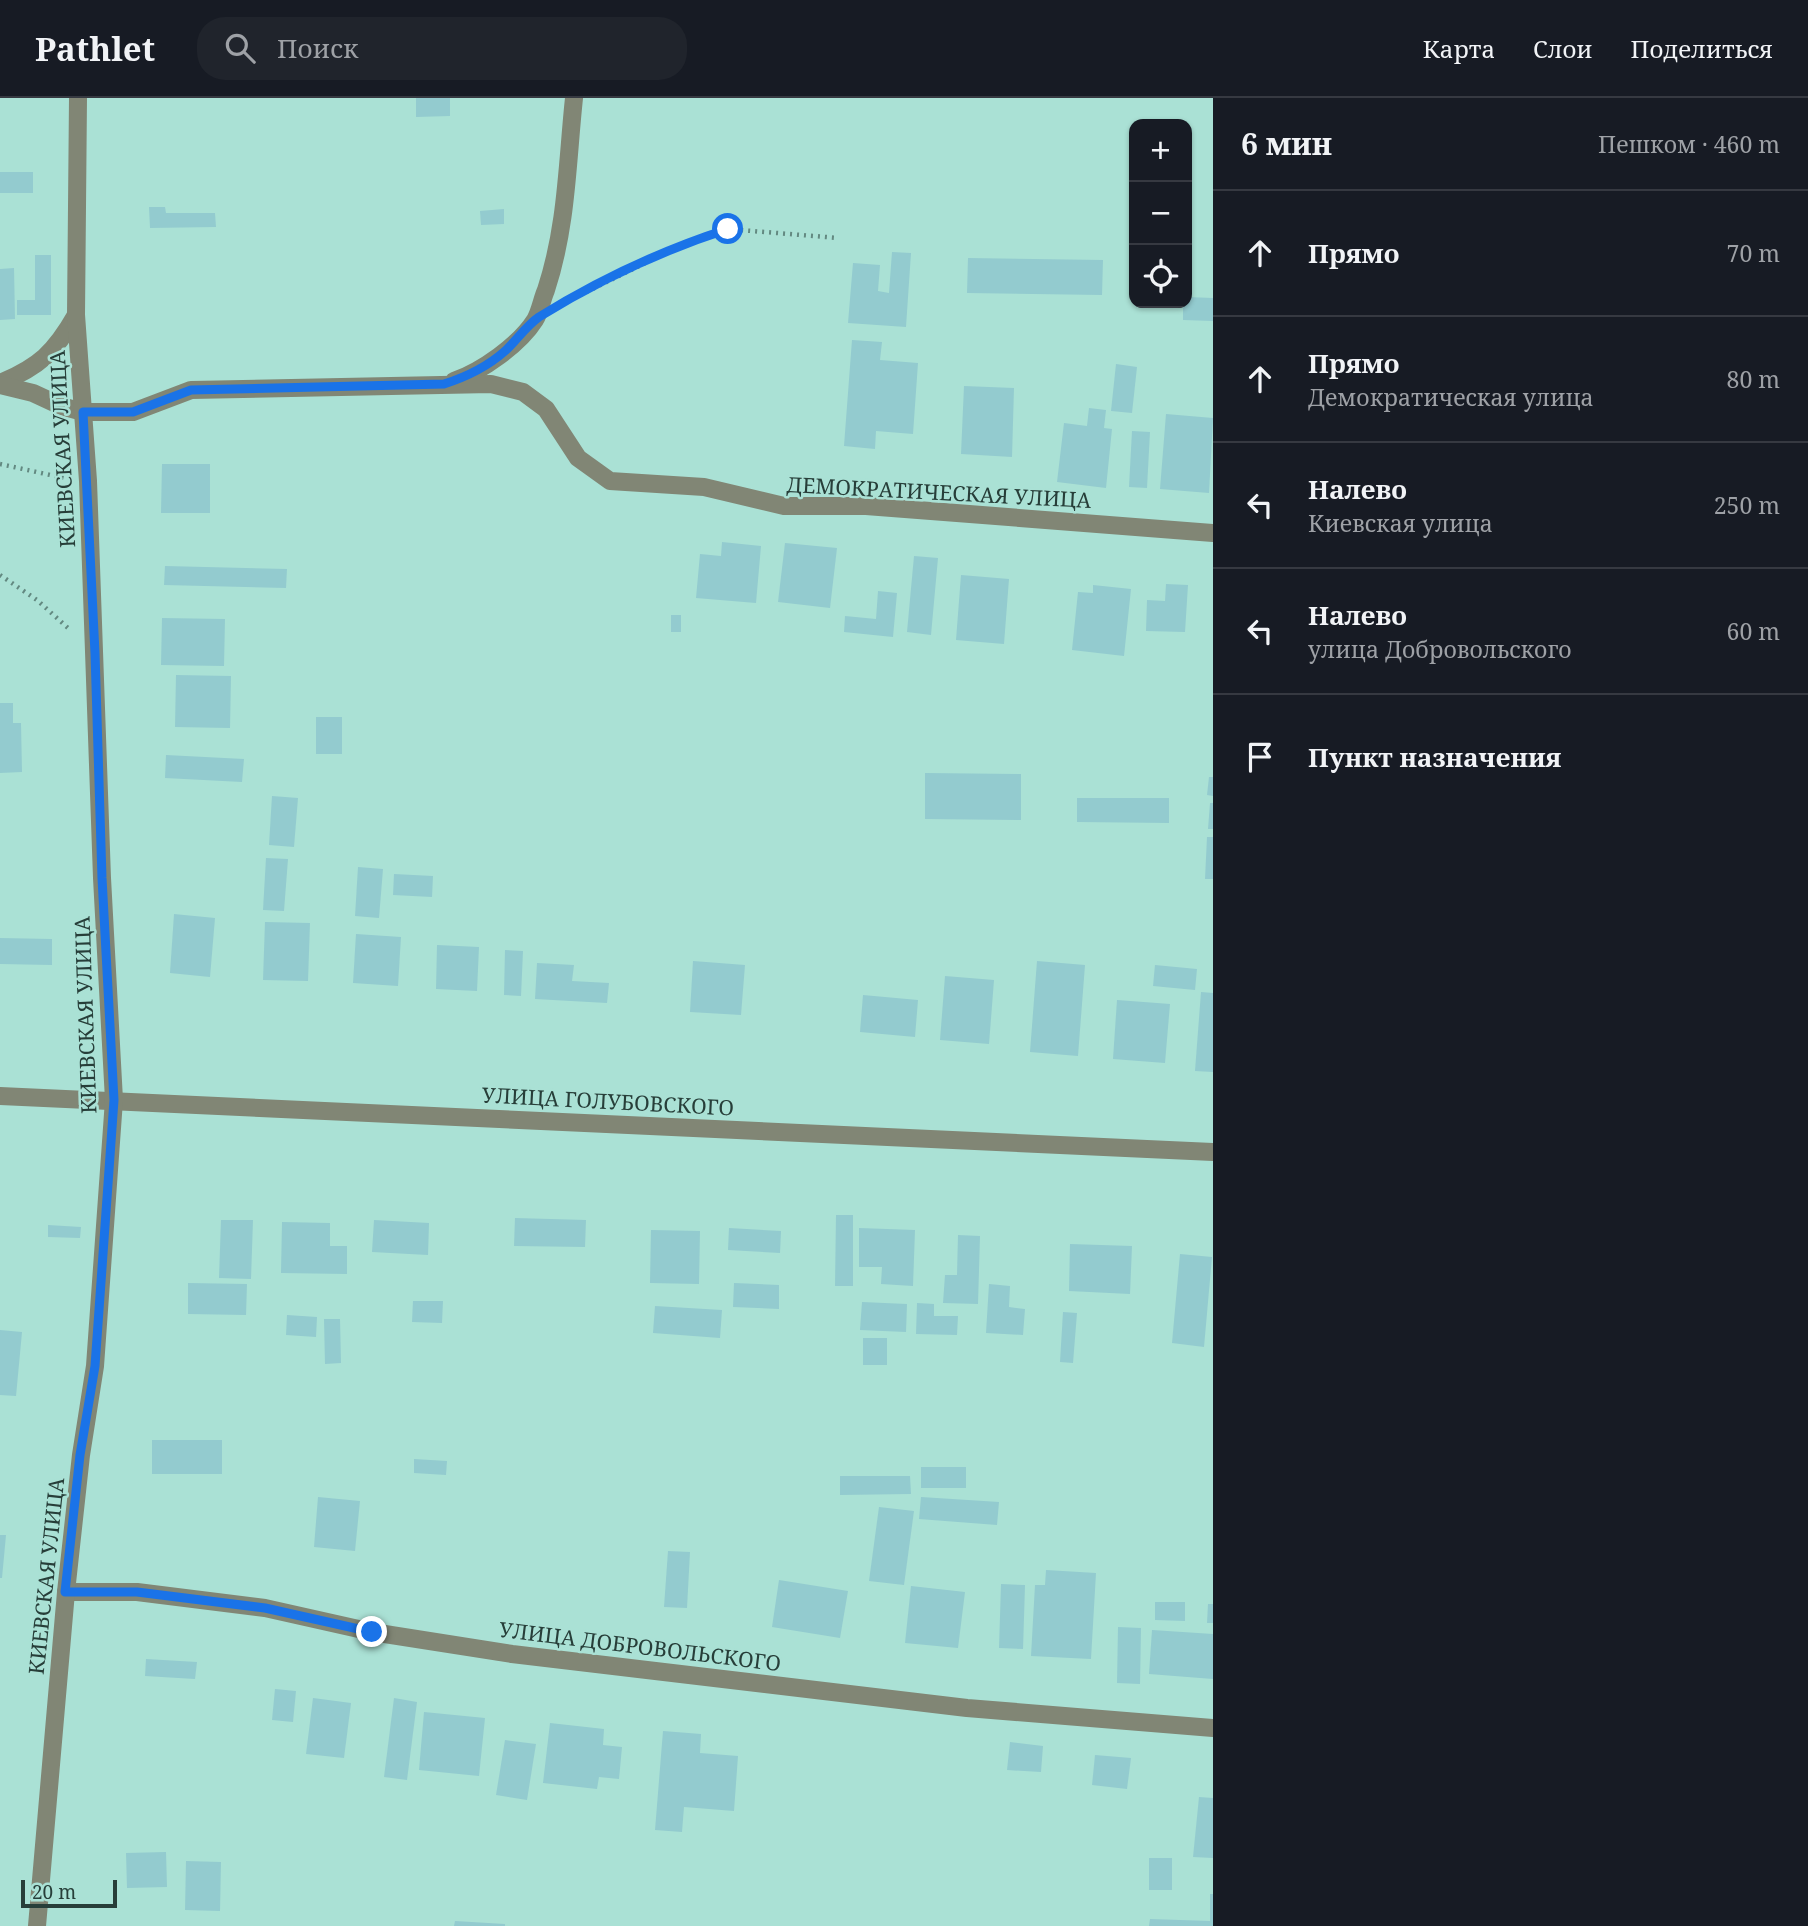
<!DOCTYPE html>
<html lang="ru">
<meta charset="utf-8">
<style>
:root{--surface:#171b24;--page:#20242c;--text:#f1f3f6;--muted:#9ea1a6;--line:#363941}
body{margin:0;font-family:"Noto Serif",serif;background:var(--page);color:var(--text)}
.controls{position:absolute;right:21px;top:21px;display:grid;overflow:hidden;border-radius:14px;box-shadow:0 2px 5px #0004}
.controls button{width:63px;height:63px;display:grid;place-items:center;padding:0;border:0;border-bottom:2px solid var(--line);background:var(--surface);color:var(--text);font:35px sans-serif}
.scale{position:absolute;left:21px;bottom:18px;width:96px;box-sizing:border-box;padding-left:7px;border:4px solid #273e39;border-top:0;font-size:19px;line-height:24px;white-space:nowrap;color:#273e39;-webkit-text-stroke:5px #aae1d5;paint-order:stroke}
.stop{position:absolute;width:21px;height:21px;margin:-16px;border:5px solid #1a73e8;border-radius:50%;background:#fff}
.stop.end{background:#1a73e8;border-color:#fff;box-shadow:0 2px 7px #0008}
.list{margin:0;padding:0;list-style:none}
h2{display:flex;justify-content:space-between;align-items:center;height:91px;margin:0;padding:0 28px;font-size:30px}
h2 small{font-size:23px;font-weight:400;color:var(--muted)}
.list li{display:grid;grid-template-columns:46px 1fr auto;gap:21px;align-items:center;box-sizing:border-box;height:126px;padding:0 28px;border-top:2px solid var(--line)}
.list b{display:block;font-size:26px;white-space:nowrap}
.list p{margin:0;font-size:23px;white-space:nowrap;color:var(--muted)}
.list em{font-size:23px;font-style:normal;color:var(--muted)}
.icon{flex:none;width:38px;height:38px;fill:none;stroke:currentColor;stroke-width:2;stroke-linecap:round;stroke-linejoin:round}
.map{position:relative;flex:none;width:1213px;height:1828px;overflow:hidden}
header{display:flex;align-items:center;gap:42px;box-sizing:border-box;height:98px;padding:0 35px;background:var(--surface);border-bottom:2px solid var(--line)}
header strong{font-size:33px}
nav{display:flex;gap:38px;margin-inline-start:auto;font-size:24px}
.search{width:490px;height:63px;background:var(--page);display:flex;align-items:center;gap:18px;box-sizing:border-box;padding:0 24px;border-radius:28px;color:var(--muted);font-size:26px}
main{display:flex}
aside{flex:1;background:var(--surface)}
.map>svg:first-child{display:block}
</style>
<header>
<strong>Pathlet</strong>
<div class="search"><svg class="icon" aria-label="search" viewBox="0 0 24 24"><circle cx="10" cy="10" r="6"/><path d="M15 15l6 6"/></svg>Поиск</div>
<nav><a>Карта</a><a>Слои</a><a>Поделиться</a></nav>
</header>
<main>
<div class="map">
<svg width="1213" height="1828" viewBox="0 0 1213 1828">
<rect width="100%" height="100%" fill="#aae1d5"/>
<!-- building -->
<g fill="#93cbcf">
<polygon points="416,0 450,0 450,18 416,19"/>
<rect x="0" y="74" width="33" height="21"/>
<polygon points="149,109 165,109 166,115 215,115 216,129 150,130"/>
<polygon points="504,111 504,126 481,127 480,113"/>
<polygon points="892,154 911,155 906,229 848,225 853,165 880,167 878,193 889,195"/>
<polygon points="35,157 51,157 51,217 17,217 17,202 35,202"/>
<polygon points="968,160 1103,162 1102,197 967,195"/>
<polygon points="14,170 15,221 0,222 0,171"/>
<polygon points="1187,199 1213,200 1213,223 1183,222 1183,205 1187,205"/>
<polygon points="852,242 882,244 880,262 918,265 913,336 876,333 875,351 844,348"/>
<polygon points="1116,266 1137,269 1132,315 1111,313"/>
<polygon points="964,288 1014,290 1012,359 961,356"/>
<polygon points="1089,310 1106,312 1104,330 1112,331 1106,390 1057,384 1064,325 1087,328"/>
<polygon points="1166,316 1213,320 1209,395 1160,391"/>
<polygon points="1132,333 1150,334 1147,390 1129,389"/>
<polygon points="162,366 210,366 210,415 161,415"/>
<polygon points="722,444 761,448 756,505 696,500 700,456 721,458"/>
<polygon points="785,445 837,450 830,510 778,504"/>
<polygon points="914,458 938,460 931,537 907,534"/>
<polygon points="165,468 287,471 286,490 164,487"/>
<polygon points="961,477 1009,481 1004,546 956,542"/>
<polygon points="1166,486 1188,487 1185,534 1146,533 1147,502 1165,503"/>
<polygon points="1093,487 1131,491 1124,558 1072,552 1078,494 1093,495"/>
<polygon points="878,493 897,495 893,539 844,534 845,518 876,521"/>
<rect x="671" y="517" width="10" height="17"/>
<polygon points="162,520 225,521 224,568 161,567"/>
<polygon points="176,577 231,578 230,630 175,629"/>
<polygon points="0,605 13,605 13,625 21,625 22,674 0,675"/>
<rect x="316" y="619" width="26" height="37"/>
<polygon points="166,657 244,661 242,684 165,680"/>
<polygon points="925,675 1021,676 1021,722 925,721"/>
<polygon points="1209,679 1213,679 1213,698 1207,697"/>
<polygon points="272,698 298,700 294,749 269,747"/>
<polygon points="1077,700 1169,700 1169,725 1077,724"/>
<polygon points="1210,705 1213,705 1213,731 1208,731"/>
<polygon points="1207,739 1213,739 1213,781 1205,781"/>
<polygon points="266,760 288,761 284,813 263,812"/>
<polygon points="358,769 383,771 379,820 355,818"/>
<polygon points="394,776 433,778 432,799 393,797"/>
<polygon points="174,816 215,820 210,879 170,875"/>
<polygon points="265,824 310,825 308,883 263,882"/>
<polygon points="356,836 401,839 398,888 353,885"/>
<polygon points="0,840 52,841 52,867 0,866"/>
<polygon points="437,847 479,849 477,893 436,891"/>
<polygon points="505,852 523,853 521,898 504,897"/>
<polygon points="693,863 745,867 741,917 690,914"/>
<polygon points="1037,863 1085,867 1078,958 1030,954"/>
<polygon points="537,865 574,867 572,883 609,885 607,905 535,901"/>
<polygon points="1155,867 1197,871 1195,892 1153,888"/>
<polygon points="945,878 994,882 989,946 940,942"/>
<polygon points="1201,894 1213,895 1213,974 1195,973"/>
<polygon points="863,897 918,902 915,939 860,934"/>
<polygon points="1117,902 1170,906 1165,965 1113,961"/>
<polygon points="836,1117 853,1117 853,1188 835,1188"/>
<polygon points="515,1120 586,1122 585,1149 514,1148"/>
<polygon points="221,1122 253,1122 251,1181 219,1180"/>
<polygon points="374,1122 429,1125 428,1157 372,1154"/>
<polygon points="282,1124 330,1125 330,1148 347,1148 347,1176 281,1175"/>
<polygon points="48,1127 81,1129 80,1140 48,1139"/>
<polygon points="729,1130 781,1133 780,1155 728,1152"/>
<polygon points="859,1130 915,1132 913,1188 881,1186 882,1169 859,1169"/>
<polygon points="651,1132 700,1133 699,1186 650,1185"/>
<polygon points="958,1137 980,1138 978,1206 943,1205 945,1177 957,1177"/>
<polygon points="1070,1146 1132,1148 1130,1196 1069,1193"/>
<polygon points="1180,1156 1212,1159 1204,1249 1172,1245"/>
<polygon points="188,1185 247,1186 246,1217 188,1216"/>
<polygon points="734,1185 779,1187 779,1211 733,1209"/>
<polygon points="989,1186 1010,1188 1009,1209 1025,1211 1023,1237 986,1235"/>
<polygon points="413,1203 443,1203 442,1225 412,1224"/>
<polygon points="862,1204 907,1206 906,1234 860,1232"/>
<polygon points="917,1205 934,1206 934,1218 958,1218 957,1237 916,1236"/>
<polygon points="655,1208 722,1212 720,1240 653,1235"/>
<polygon points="1063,1214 1077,1215 1073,1265 1060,1264"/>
<polygon points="287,1217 317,1219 316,1239 286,1237"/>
<polygon points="324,1221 340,1221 341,1265 325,1266"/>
<polygon points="0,1232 22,1234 16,1298 0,1297"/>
<rect x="863" y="1240" width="24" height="27"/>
<rect x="152" y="1342" width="70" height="34"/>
<polygon points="414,1361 447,1363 446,1377 414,1375"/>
<rect x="921" y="1369" width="45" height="21"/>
<polygon points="840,1378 910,1378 911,1396 840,1397"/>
<polygon points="318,1399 360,1403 355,1453 314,1449"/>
<polygon points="921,1399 999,1404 997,1427 919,1421"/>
<polygon points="879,1409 914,1413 904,1487 869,1483"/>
<polygon points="0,1437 6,1437 2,1480 0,1480"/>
<polygon points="668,1453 690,1454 687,1510 664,1509"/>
<polygon points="1046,1472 1096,1475 1091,1561 1031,1558 1035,1487 1045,1487"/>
<polygon points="779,1482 848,1493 840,1540 772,1529"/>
<polygon points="1001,1486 1025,1487 1023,1551 999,1550"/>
<polygon points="911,1488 965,1494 958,1550 905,1545"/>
<polygon points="1155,1504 1185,1504 1185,1523 1155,1522"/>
<polygon points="1208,1506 1213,1506 1213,1525 1207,1525"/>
<polygon points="1118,1529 1141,1530 1140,1586 1117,1585"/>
<polygon points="1152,1532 1213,1536 1213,1581 1149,1576"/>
<polygon points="146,1561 197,1564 195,1581 145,1578"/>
<polygon points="275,1591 296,1593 293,1624 272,1622"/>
<polygon points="313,1600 351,1605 344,1660 306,1656"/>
<polygon points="394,1600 417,1604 407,1682 384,1679"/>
<polygon points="424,1614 485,1620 479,1678 419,1672"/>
<polygon points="550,1625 604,1631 603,1647 622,1649 619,1681 599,1679 597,1691 543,1685"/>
<polygon points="663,1633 701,1636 700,1655 738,1658 734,1713 684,1709 682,1734 655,1732"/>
<polygon points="505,1642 536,1646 527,1702 496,1697"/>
<polygon points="1010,1644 1043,1648 1041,1674 1007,1672"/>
<polygon points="1095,1657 1131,1660 1127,1691 1092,1687"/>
<polygon points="1199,1699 1213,1700 1213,1760 1193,1759"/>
<polygon points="166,1754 167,1789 127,1790 126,1755"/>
<rect x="1149" y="1760" width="23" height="32"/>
<polygon points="186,1763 221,1764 220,1813 185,1812"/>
<polygon points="1210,1796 1213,1796 1213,1828 1149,1828 1150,1821 1210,1823"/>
<polygon points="455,1823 505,1826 505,1828 454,1828"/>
</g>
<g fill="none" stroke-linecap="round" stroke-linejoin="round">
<!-- path -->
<g stroke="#638981" stroke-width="4.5" stroke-dasharray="2 5" stroke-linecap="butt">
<polyline points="568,203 688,144 728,131 838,140"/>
<polyline points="0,366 64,380"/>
<polyline points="0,477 37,502 68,530"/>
</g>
<!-- minor -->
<g stroke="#818675" stroke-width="18">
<path d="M454,283C482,273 519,247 535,222C540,214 542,201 546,192C567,128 567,66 574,0"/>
<path d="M0,285C39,269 55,254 76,217"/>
<polyline points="0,287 33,295 61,308 83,314 133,314 191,292 491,286 523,294 546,311 578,360 610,383 704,389 784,408 866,408 1213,435"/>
<polyline points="0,998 1213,1054"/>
<polyline points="66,1494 137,1494 265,1510 372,1534 512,1556 967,1610 1213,1630"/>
<polyline points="37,1828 66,1494 81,1357 95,1268 114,1002 102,780 88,383 76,217 78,0"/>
</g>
</g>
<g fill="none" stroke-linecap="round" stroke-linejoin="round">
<!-- route -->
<path stroke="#1a73e8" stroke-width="9" d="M372,1534L265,1510L137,1494H65L80,1357L95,1268L114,1002L102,780L95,555L83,314H133L191,292L444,286C466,279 487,269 505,253C516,243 526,228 539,219C597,183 663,152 728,131"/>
</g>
<g text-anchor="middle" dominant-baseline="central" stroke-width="5" stroke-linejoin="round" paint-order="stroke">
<!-- street labels -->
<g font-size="21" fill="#273e39" stroke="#aae1d5">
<text transform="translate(62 351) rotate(-93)">КИЕВСКАЯ УЛИЦА</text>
<text transform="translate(939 394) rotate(3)">ДЕМОКРАТИЧЕСКАЯ УЛИЦА</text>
<text transform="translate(85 917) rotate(-92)">КИЕВСКАЯ УЛИЦА</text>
<text transform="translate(608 1003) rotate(3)">УЛИЦА ГОЛУБОВСКОГО</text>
<text transform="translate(46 1478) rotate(-84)">КИЕВСКАЯ УЛИЦА</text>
<text transform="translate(640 1548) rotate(7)">УЛИЦА ДОБРОВОЛЬСКОГО</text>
</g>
</g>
</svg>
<div class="controls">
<button>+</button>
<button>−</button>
<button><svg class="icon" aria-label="locate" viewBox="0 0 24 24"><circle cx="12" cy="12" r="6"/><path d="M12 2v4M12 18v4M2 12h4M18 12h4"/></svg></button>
</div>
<div class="scale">20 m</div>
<div class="stop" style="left:728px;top:131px"></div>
<div class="stop end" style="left:372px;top:1534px"></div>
</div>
<aside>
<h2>6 мин<small>Пешком · 460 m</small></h2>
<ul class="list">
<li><svg class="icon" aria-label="ahead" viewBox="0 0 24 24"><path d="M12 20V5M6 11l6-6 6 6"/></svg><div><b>Прямо</b></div><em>70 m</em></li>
<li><svg class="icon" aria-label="ahead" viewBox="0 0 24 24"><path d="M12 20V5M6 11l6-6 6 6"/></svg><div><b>Прямо</b><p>Демократическая улица</p></div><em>80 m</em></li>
<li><svg class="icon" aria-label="left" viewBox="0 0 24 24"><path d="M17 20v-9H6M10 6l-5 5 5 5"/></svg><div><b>Налево</b><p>Киевская улица</p></div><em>250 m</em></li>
<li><svg class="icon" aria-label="left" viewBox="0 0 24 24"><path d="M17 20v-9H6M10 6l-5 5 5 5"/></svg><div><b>Налево</b><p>улица Добровольского</p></div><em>60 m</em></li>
<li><svg class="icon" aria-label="arrive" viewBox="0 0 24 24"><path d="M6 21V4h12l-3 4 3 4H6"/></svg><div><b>Пункт назначения</b></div></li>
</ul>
</aside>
</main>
